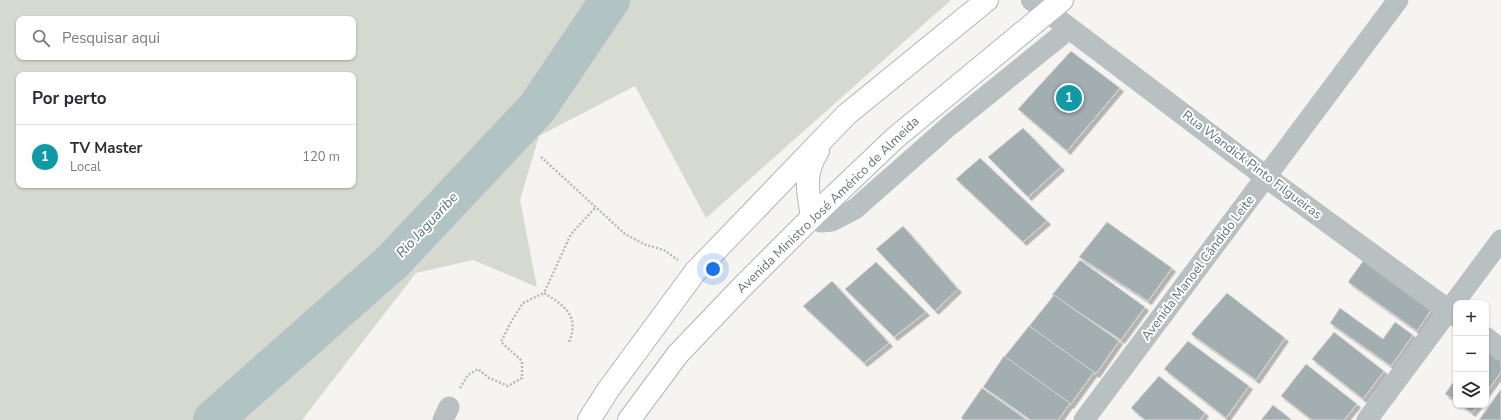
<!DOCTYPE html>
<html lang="pt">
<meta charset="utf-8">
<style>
:root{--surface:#fff;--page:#f7f7f7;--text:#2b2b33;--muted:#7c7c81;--line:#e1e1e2;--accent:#7c3aed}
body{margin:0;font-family:"Nunito Sans",sans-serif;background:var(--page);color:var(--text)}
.controls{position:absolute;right:12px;bottom:12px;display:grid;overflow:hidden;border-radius:8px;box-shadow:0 1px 3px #0004}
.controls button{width:36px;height:36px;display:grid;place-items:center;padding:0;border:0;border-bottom:1px solid var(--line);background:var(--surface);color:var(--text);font:20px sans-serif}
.you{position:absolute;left:713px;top:269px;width:14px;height:14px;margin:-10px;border:3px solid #fff;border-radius:50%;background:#1a73e8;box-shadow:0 0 0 6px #1a73e833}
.badge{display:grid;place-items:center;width:26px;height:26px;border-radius:50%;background:var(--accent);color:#fff;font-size:13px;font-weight:700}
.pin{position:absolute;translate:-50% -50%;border:2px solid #fff;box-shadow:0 1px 4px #0006}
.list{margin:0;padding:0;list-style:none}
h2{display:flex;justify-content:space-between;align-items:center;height:52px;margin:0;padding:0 16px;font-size:17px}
h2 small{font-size:13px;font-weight:400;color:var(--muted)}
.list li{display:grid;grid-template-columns:26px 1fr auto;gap:12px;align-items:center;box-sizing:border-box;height:64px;padding:0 16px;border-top:1px solid var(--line)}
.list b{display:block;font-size:15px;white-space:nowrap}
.list p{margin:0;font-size:13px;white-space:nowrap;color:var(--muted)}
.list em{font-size:13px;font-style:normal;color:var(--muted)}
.icon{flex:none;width:22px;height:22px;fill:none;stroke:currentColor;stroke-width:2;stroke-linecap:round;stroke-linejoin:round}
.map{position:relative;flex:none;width:1501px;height:420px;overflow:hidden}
.search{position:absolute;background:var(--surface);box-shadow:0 1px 3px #0004;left:16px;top:16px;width:340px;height:44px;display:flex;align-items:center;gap:10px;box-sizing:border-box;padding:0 14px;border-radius:8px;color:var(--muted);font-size:15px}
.panel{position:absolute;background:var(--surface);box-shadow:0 1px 3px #0004;left:16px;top:72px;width:340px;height:116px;border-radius:8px}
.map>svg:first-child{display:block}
</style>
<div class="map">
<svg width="1501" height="420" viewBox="0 0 1501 420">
<defs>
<filter id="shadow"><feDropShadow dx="3.5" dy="3.5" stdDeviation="0" flood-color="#0004"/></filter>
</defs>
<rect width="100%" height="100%" fill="#f5f4f1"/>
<!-- green -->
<path fill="#d6d9d0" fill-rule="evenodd" d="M0,0H951L706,218L635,86L539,136L520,200L537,287L473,260L416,273L302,420H0ZM19,19H353V57H19ZM19,75H353V185H19Z"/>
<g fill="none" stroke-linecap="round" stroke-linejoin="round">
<!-- river -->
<polyline stroke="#b2c3c3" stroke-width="40" points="213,420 393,261 537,108 610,0"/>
</g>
<!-- building -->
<g fill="#a3aeb1" stroke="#d6d6d4" filter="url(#shadow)">
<polygon points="1071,51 1120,88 1067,151 1018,109"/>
<polygon points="1023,128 1061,167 1028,197 988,157"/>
<polygon points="980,158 1047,221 1023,242 956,179"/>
<polygon points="1107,222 1172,268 1148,301 1079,257"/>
<polygon points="903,226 958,289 935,311 876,249"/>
<polygon points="1366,257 1434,306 1417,331 1348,282"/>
<polygon points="1080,260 1145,307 1121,340 1052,295"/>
<polygon points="876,262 926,312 894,337 845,289"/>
<polygon points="832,281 889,343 864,363 803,306"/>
<polygon points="1227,293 1285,338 1256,380 1191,334"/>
<polygon points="1054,295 1119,341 1096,374 1026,330"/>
<polygon points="1340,308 1383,339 1395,322 1413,335 1391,366 1330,323"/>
<polygon points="1029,326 1094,372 1070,405 1001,361"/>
<polygon points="1334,332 1384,371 1363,399 1312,359"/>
<polygon points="1188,341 1249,386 1226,418 1164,369"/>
<polygon points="1486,347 1501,357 1501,372 1486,393"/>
<polygon points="1004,356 1070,403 1058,420 1031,420 983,387"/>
<polygon points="1306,364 1357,404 1344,420 1312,420 1281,396"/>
<polygon points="1159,376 1205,413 1200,420 1145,420 1131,408"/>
<polygon points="1456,378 1456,401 1445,394"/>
<polygon points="982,388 1027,420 964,420 961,418"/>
<polygon points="1501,389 1501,420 1479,420"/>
<polygon points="1273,405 1292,420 1261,420"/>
<polygon points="1461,405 1478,405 1472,413"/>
</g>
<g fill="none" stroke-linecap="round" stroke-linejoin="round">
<!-- primary casing -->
<g stroke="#afb6b8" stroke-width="24">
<g id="primary">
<path d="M812,217C808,192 803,174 818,151"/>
<polyline points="589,420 608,390 695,272 846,115 987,0"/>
<polyline points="629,420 678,354 741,288 812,217 895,138 1062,0"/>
</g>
</g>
<!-- path -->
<g stroke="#b6babb" stroke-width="2.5" stroke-dasharray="2 2" stroke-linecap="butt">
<polyline points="541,157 625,234 646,245 664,250 678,260"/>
<path d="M569,342C580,316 565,306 544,293L571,234L596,207"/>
<polyline points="460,388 468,375 478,369 489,378 508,386 522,378 522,361 501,342 511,322 523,303 544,293"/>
</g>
<!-- minor -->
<g stroke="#b9c0c1" stroke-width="21">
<polyline points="812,217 821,222 832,221 855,209 949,126 1069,29"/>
<polyline points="443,420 449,407"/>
<polyline points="1084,420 1398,0"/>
<polyline points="1367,420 1501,240"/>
</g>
<!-- tertiary -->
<g stroke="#b9c0c1" stroke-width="22">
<polyline points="1032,0 1266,177 1456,316"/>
<polyline points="1486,338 1501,350"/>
</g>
<!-- primary -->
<use href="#primary" stroke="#fff" stroke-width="22"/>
</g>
<g text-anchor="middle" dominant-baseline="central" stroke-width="4" stroke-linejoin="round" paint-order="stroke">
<!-- street labels -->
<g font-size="13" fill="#61767b" stroke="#fff">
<text transform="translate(1252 165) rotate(37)">Rua Wandick Pinto Filgueiras</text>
<text transform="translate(828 205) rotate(-44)">Avenida Ministro José Américo de Almeida</text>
<text transform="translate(1198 268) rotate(-53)">Avenida Manoel Cândido Leite</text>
</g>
<!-- water labels -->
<g font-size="14" font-style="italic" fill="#5c7677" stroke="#fff">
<text transform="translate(427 225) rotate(-47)">Rio Jaguaribe</text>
</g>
</g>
</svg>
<div class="controls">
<button>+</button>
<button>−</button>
<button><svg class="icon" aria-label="layers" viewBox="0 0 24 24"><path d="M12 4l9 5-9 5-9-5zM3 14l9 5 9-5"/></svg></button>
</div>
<div class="you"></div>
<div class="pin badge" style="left:1069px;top:98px;background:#0f9aa8">1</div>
<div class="search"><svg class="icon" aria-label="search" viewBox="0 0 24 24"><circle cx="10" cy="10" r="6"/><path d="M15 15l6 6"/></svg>Pesquisar aqui</div>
<section class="panel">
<h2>Por perto<small></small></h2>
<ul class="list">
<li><span class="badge" style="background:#0f9aa8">1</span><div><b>TV Master</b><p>Local</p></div><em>120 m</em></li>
</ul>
</section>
</div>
